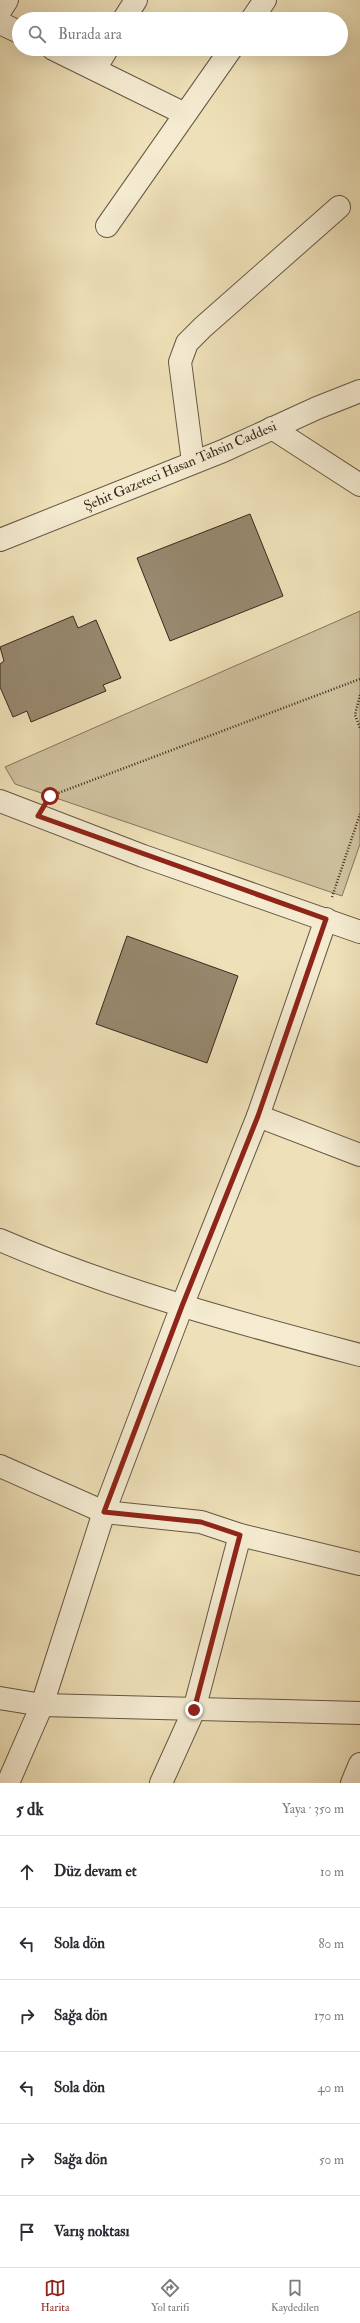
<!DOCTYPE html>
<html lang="tr">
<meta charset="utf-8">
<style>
:root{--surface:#fff;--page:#f7f7f7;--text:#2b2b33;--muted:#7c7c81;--line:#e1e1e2;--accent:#8f2418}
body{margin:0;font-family:"IM FELL Double Pica",serif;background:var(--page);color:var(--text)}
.stop{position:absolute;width:12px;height:12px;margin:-9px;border:3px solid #8f2418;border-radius:50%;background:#fff}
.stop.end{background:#8f2418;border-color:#fff;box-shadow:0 1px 4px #0008}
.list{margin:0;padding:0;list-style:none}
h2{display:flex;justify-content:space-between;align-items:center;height:52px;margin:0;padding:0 16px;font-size:17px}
h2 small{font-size:13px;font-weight:400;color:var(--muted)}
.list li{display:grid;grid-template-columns:26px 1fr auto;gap:12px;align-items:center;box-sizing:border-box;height:72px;padding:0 16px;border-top:1px solid var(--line)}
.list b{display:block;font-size:15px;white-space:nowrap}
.list em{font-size:13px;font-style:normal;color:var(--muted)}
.icon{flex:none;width:22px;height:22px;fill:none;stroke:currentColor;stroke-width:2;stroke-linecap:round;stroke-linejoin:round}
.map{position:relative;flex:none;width:360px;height:1783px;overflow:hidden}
.search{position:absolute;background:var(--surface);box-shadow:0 4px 16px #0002;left:12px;right:12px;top:12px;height:44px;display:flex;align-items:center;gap:10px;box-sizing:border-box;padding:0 14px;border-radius:22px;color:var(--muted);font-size:15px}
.sheet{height:484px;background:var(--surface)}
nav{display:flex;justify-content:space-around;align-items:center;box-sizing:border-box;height:56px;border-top:1px solid var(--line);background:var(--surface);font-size:11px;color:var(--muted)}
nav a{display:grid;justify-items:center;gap:2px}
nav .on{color:var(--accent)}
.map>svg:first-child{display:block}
</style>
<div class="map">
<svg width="360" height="1783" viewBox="0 0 360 1783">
<rect width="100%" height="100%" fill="#eee0b8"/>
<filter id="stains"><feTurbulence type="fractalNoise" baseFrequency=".005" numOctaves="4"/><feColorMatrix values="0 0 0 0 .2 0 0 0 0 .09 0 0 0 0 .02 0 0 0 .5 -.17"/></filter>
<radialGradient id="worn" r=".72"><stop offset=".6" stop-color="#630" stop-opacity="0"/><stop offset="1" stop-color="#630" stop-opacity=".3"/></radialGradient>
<!-- green -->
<polygon fill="#cfc19e" stroke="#84755e" points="360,611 360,844 342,896 15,784 5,767"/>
<!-- building -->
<g fill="#97886e" stroke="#39291e">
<polygon points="250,514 283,596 170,641 137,558"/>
<polygon points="73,616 78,628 96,620 121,678 103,685 106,691 31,722 27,711 13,717 0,687 0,664 4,661 0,647"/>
<polygon points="127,936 238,976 207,1063 96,1024"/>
</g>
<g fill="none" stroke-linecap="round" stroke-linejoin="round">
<!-- minor casing -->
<g stroke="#665744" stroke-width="24">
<g id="minor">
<polyline points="0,11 7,0"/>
<polyline points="124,19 136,0"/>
<polyline points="252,19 265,0"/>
<polyline points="0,23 19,32"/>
<polyline points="53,49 185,114"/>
<polyline points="95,69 107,49"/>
<polyline points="107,226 231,49"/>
<polyline points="272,428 360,485"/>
<polyline points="193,462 180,362 187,343 203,327 339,207"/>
<polyline points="0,801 143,856 360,932"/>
<polyline points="258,1116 360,1155"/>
<path d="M0,1240C116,1290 238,1323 360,1355"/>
<polyline points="0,1466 104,1512 201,1522 240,1535 360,1564"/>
<polyline points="8,1783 42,1705 104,1512 182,1306 258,1116 326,919"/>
<polyline points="161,1783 194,1710 240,1535"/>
<polyline points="352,1783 360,1764"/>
</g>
</g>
<!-- tertiary casing -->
<g stroke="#665744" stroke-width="24">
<g id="tertiary">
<polyline points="0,540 223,451 317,408 360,391"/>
<polyline points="0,1698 42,1705 360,1713"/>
</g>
</g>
<!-- path -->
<g stroke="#39291e" stroke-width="2.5" stroke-dasharray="1 2" stroke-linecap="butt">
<polyline points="360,695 355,715 360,728"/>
<polyline points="53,795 360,679"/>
<polyline points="332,897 360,814"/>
</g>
<!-- minor -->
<use href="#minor" stroke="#f4ebd1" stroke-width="22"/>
<!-- tertiary -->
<use href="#tertiary" stroke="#f4ebd1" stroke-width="22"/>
</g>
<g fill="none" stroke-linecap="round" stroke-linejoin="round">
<!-- route -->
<polyline stroke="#8f2418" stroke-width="5" points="50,796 38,816 326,919 258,1116 182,1306 104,1512 201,1522 240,1535 194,1710"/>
</g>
<g text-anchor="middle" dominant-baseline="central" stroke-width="3" stroke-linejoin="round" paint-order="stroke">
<!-- street labels -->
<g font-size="14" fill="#39291e" stroke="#f4ebd1">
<text transform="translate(180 466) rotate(-23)">Şehit Gazeteci Hasan Tahsin Caddesi</text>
</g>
</g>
<rect width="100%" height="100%" filter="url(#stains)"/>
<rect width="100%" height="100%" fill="url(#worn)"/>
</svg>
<div class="stop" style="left:50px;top:796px"></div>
<div class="stop end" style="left:194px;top:1710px"></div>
<div class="search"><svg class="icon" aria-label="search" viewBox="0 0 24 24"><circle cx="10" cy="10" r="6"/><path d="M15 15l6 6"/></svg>Burada ara</div>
</div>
<section class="sheet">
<h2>5 dk<small>Yaya · 350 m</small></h2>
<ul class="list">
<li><svg class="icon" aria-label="ahead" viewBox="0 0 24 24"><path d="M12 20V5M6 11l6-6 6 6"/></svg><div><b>Düz devam et</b></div><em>10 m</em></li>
<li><svg class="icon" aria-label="left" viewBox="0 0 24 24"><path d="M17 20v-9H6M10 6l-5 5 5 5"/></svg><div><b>Sola dön</b></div><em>80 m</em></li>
<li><svg class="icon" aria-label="right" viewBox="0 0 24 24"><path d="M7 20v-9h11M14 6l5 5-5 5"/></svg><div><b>Sağa dön</b></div><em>170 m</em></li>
<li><svg class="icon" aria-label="left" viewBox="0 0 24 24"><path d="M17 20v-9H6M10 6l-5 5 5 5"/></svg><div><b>Sola dön</b></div><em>40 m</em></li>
<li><svg class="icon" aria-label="right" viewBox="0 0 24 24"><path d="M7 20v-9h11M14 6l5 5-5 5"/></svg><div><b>Sağa dön</b></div><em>50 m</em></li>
<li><svg class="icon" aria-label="arrive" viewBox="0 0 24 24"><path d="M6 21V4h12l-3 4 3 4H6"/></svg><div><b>Varış noktası</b></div></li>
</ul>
</section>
<nav>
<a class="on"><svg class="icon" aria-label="map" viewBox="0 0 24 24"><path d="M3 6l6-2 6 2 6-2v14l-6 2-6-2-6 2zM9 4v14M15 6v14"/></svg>Harita</a>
<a><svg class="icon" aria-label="directions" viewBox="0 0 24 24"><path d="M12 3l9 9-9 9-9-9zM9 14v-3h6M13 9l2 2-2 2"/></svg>Yol tarifi</a>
<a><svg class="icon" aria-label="saved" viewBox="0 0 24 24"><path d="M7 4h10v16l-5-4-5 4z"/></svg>Kaydedilen</a>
</nav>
